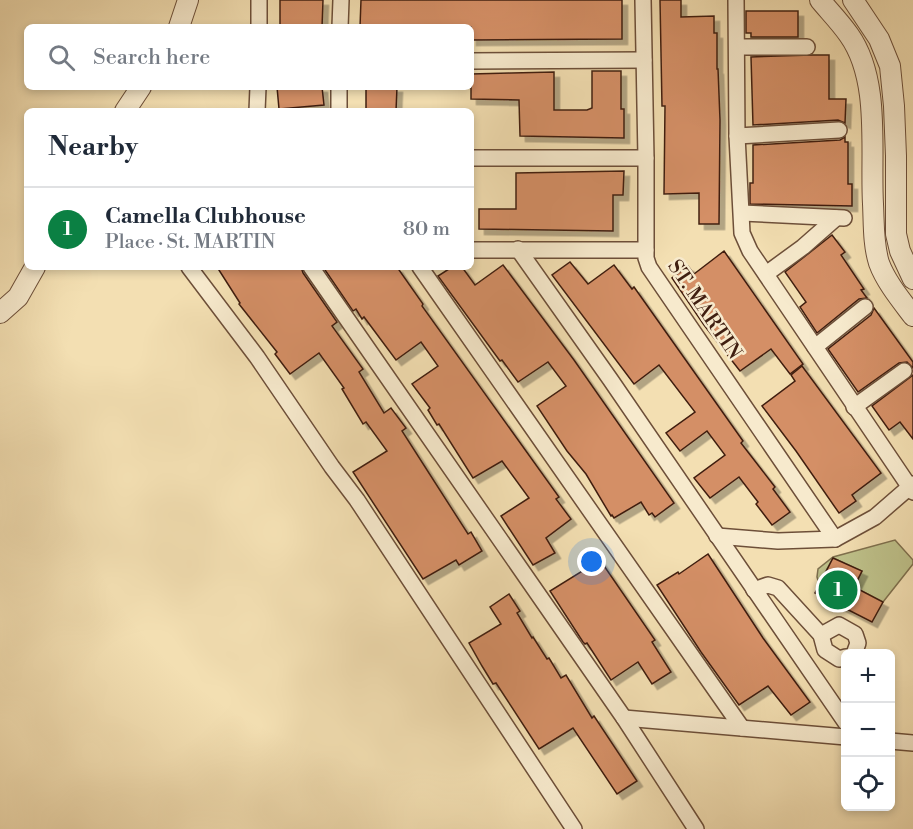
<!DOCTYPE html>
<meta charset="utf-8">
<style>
:root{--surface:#fff;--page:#f2f2f3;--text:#1f2937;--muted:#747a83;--line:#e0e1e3;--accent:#0b8043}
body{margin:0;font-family:"Libre Bodoni",serif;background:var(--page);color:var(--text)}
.controls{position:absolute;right:18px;bottom:18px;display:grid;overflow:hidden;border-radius:9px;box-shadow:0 3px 9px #0003}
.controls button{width:54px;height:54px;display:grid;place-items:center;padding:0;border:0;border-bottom:2px solid var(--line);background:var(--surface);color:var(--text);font:30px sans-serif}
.you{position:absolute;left:592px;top:562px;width:21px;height:21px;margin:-15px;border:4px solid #fff;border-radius:50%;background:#1a73e8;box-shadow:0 0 0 9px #1a73e833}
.badge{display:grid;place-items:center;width:39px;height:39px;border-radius:50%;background:var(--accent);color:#fff;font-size:20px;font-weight:700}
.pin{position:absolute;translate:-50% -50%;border:3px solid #fff;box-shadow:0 2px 6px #0006}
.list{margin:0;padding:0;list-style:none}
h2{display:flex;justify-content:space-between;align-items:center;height:78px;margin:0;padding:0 24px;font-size:26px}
h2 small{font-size:20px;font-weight:400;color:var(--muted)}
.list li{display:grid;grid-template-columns:39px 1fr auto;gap:18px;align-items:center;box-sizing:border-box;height:84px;padding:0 24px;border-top:2px solid var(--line)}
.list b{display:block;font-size:22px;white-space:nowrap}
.list p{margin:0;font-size:20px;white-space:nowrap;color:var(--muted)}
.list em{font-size:20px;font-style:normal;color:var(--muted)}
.icon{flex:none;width:33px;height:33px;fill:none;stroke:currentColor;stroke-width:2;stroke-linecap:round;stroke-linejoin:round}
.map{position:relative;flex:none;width:913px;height:829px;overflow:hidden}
.search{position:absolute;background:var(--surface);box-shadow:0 3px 9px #0003;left:24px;top:24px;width:450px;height:66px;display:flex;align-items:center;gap:15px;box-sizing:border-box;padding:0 21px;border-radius:9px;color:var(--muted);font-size:22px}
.panel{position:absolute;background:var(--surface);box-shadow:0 3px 9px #0003;left:24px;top:108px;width:450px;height:162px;border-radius:9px}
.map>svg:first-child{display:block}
</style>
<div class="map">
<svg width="913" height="829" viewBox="0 0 913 829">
<defs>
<filter id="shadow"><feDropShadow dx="5.5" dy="5.5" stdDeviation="0" flood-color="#0004"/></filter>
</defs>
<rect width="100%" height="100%" fill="#f3dfb2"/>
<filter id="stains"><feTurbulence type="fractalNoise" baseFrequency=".00333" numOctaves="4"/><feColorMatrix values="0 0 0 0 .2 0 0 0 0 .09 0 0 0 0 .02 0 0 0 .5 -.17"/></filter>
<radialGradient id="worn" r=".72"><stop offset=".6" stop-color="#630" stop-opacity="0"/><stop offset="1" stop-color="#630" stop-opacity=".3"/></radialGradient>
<!-- green -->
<polygon fill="#bec18a" stroke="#7f704e" stroke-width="1.5" points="895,540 913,560 913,564 883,602 854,587 862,571 833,558 819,584 817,577 818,569 833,557"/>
<!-- building -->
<g fill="#d48f66" stroke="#401f11" stroke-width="1.5" filter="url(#shadow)">
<polygon points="280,0 323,0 322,27 280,27"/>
<polygon points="361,0 622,0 622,39 471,40 471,27 360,27"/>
<polygon points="660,0 681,0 681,17 714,16 714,33 717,33 717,69 718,69 720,120 719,224 699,224 699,193 664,194 665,106 662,106"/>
<polygon points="746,11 798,11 798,37 751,37 751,33 746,33"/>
<polygon points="812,55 829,55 829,99 846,99 845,123 838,120 753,125 751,57"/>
<polygon points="592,71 621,71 621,109 624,109 624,138 520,136 519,100 471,99 471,74 554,72 554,110 587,110 592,108"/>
<polygon points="277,87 322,87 324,105 279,109"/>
<polygon points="366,87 397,87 396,111 366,111"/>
<polygon points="845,137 845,142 848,142 848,184 852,184 852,206 750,204 750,183 753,183 753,145 840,140"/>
<polygon points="624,171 623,195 613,195 613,231 479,229 479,209 516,209 516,173"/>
<polygon points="832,235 845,252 841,255 864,289 861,290 867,298 859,299 817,333 800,307 806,302 785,272"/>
<polygon points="724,251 803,364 790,374 771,349 740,371 704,325 672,278 688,266 694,274"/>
<polygon points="570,262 588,284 614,265 632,289 634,287 743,441 741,443 775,487 773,489 790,512 772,525 756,504 758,502 739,477 710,498 694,478 725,455 707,431 680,451 666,433 695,412 659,365 634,384 552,275"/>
<polygon points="503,265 574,360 674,503 655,517 652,513 649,515 641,502 614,518 612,515 611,516 586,474 567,451 537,406 566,386 548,362 518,382 502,360 500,361 438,276 452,267 462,267 475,285"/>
<polygon points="217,267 301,267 303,273 337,322 332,326 363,369 359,372 384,413 391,408 406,428 402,431 427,470 468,534 471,532 482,551 459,565 456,560 423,579 353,472 387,451 366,422 363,424 342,389 344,388 319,353 290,374 275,354 277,352 239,304 240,303"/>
<polygon points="323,267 397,267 423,304 422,306 559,497 556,499 571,519 546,538 555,553 533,565 501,516 529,498 502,461 473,478 439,424 437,425 428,410 430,408 412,384 438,366 421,342 396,360 364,317 362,319 356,309 353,311"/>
<polygon points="874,308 913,362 913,368 907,362 899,363 858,392 828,349 871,315"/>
<polygon points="802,366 881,473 852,495 856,501 839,513 796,451 762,406 795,381 791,375"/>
<polygon points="913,375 913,439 900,422 889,430 872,406"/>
<polygon points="708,554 763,638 810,702 791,715 768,686 739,705 701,652 657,585 678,572 679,574"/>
<polygon points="833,558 862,571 854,587 883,602 872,622 815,593"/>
<polygon points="600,560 655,640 652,642 671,672 652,684 638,662 611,680 587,643 585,644 583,642 550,591"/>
<polygon points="509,594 520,611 517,613 532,638 533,637 547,659 549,658 561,678 566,675 592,718 594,716 637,781 617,794 573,728 539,749 496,683 493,684 482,666 469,643 501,624 490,607"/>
</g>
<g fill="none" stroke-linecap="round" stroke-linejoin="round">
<!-- minor casing -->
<g stroke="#6d4f39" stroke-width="18">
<g id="minor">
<polyline points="643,0 646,158 646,258 649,267 835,539"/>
<polyline points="736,0 737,136 742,233 750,251 913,492"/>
<polyline points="259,27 259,0"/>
<polyline points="340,27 341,0"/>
<polyline points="737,47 807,47"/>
<polyline points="471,61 644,60"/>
<polyline points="339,87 339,111"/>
<polyline points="257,111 258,87"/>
<polyline points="737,136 839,130"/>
<polyline points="471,158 646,158"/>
<polyline points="742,213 844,218"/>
<polyline points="518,249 610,379 846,723"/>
<polyline points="471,250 646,250"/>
<polyline points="189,267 257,357 332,467 357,500 574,829"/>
<polyline points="311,267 624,718 696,829"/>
<polyline points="420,267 742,728"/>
<polyline points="766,274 803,247 836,218"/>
<polyline points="815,347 865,307"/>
<polyline points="854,407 904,371"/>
<polyline points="717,536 778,541 835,539 875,517 913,484"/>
<polyline points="754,590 768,585 778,588 821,635 825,650 839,659 846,657"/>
<polyline points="821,635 839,625 855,634 858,643 854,654"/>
<polyline points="624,718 846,737"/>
<polyline points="890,741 913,743"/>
</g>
</g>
<!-- tertiary casing -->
<g stroke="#6d4f39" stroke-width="22">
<g id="tertiary">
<path d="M820,0C829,11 840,22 849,35C881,80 870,151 873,204C874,223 873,244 879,263C886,282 901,300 913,316"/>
<polyline points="853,0 879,39 890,66 894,106 896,156 896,234 900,251 913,279"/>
<polyline points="179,27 188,0"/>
<polyline points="125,111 141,87"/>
<polyline points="0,313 18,297 35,267"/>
</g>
</g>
<!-- minor -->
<use href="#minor" stroke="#f7eacd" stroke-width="15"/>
<!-- tertiary -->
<use href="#tertiary" stroke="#f7eacd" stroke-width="20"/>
</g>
<g text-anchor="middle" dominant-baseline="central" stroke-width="5" stroke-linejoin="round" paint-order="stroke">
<!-- street labels -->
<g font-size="20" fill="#401f11" stroke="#f7eacd">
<text transform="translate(704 310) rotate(56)">ST. MARTIN</text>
</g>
</g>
<rect width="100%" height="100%" filter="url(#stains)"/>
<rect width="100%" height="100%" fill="url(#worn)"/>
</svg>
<div class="controls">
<button>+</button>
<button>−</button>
<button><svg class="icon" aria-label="locate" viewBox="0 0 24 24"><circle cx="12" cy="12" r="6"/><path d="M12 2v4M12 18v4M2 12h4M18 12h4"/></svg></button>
</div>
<div class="you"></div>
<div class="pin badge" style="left:838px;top:590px">1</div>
<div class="search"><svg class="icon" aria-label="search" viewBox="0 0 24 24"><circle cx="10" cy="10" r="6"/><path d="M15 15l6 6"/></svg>Search here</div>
<section class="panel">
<h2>Nearby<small></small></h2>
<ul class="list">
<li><span class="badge">1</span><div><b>Camella Clubhouse</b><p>Place · St. MARTIN</p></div><em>80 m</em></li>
</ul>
</section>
</div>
